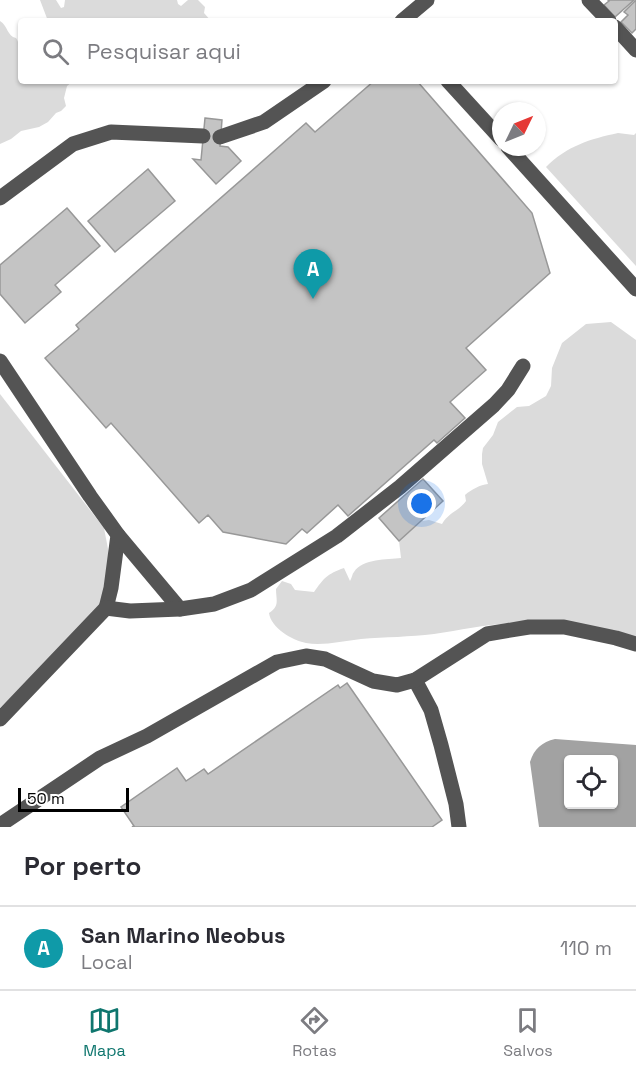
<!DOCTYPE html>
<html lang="pt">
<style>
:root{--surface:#fff;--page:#f2f2f3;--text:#2b2b33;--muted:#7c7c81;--line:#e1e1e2;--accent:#0f766e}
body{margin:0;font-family:"Space Grotesk",sans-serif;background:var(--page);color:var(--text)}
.controls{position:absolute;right:18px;bottom:18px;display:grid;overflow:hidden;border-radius:6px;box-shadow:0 2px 4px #0004}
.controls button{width:54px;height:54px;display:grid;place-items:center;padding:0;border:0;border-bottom:2px solid var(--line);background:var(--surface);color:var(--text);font:30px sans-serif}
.compass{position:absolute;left:492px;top:102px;width:54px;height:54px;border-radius:50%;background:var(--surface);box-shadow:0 2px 4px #0004;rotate:47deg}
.scale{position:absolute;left:18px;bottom:15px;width:111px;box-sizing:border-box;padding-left:6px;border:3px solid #000;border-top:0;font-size:16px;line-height:21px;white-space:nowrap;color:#000;-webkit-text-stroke:4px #fff;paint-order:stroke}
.you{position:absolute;left:422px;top:504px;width:21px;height:21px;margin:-15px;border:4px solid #fff;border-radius:50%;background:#1a73e8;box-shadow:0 0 0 9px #1a73e833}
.badge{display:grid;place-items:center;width:39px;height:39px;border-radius:50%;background:var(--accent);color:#fff;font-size:20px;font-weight:700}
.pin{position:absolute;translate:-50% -50px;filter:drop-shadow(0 2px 3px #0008)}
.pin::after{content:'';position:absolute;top:32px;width:21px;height:18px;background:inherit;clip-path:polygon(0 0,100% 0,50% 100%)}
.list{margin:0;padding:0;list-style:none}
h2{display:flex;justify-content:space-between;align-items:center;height:78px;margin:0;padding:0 24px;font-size:26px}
h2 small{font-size:20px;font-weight:400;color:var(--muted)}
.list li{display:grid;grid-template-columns:39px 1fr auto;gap:18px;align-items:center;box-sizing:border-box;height:84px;padding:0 24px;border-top:2px solid var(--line)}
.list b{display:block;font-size:22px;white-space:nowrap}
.list p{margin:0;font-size:20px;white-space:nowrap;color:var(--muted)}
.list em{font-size:20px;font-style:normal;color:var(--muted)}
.icon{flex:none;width:33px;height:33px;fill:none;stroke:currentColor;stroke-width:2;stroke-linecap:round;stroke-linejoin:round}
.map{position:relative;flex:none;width:636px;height:827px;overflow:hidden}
.search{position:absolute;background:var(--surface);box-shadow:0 2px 4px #0004;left:18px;right:18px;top:18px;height:66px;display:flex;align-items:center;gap:15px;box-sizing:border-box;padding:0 21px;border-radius:6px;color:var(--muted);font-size:22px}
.sheet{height:162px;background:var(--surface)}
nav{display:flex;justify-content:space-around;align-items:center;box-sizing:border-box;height:84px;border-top:2px solid var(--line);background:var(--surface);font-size:16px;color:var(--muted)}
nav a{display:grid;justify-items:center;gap:3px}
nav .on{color:var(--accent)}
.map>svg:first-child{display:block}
</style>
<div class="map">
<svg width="636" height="827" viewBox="0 0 636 827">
<rect width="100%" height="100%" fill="#fff"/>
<!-- green -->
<g fill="#dbdbdb">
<polygon points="40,0 56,0 61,8 64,7 65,0 177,0 178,4 181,6 188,0 198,0 205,7 204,13 211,21 48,21"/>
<path d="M0,21C8,26 7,36 16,38C20,44 18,47 19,54C21,63 21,71 21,81H73L67,86L64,98L66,106L61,111L56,113L48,122L39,127L21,131L11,139L0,144Z"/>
<path d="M618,133L634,135L636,133V266L546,167C567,146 590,139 618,133Z"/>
<path d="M611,322L636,340V639L517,623C489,624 462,630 434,634C410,637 385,637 361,639C343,641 323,646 306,643C292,640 271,628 269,613C280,606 276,600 276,589L282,581L291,584L295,590L314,592C324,578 327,574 344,568L350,581C352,578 352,574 354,572C363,558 387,560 401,558L399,541L422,521L429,520L442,524C449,512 459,511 466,501L465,495C472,489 480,485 488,484L482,464V454L483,448L493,435L498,422L517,407L529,406L546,396L551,386L552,368L562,343L586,324Z"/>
<polygon points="0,394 104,528 112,570 107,600 59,650 0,708"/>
</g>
<!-- water -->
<path fill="#a2a2a2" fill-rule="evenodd" d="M555,739L636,745V827H539L530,762C534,749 542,742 555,739ZM568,760H614V804H568Z"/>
<!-- building -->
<g fill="#c4c4c4" stroke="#989898" stroke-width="1.5">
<polygon points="608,0 634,0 615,17 604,5 609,1"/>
<polygon points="636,0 636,29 632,33 621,22 628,15 624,12"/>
<polygon points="374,81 417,81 532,213 550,273 466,348 486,370 450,402 465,418 437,443 434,440 348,516 338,505 307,533 302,529 286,544 223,532 208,515 199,523 111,423 106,428 45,358 79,329 76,325 306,123 315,132"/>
<polygon points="205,118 222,120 220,146 228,147 241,161 216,184 193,159 201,160"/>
<polygon points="148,169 175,201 115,252 88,221"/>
<polygon points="67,208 100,246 55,285 61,292 25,323 0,294 0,265"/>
<polygon points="423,479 443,501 399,541 379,518"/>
<polygon points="347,683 442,820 432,827 132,827 134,826 121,807 177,768 186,781 204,769 208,774 338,685 340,688"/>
</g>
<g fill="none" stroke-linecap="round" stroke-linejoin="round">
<!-- minor -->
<g stroke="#545454" stroke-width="15">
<polyline points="589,0 609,21"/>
<polyline points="402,21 427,0"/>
<polyline points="615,27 636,50"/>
<polyline points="448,81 501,139"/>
<polyline points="220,137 264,122 324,81"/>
<polyline points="508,147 636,289"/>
<polyline points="0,198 73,144 111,132 203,136"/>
<polyline points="0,361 90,496 118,535 111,588 106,608"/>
<polyline points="118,535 180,609"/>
<polyline points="415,680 431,710 441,745 456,804 459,827"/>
<polyline points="0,719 106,608 130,611 180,609 214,604 251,590 337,536 400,487 494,405 508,390 523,366"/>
<polyline points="0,825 100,758 147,736 277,662 306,656 325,659 373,681 397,685 415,680 487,634 529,627 564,627 616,638 636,644"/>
</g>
</g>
</svg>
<div class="controls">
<button><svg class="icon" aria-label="locate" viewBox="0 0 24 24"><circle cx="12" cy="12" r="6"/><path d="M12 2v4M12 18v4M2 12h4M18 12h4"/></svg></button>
</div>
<svg class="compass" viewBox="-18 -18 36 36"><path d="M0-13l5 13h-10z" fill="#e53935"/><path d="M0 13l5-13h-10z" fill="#7c7c81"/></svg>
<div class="scale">50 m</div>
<div class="you"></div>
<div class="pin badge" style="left:313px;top:299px;background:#0f9aa8">A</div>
<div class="search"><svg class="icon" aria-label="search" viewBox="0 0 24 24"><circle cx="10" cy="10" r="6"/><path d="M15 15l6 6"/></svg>Pesquisar aqui</div>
</div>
<section class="sheet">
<h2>Por perto<small></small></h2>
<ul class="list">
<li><span class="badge" style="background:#0f9aa8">A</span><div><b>San Marino Neobus</b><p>Local</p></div><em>110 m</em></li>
</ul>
</section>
<nav>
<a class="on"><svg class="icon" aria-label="map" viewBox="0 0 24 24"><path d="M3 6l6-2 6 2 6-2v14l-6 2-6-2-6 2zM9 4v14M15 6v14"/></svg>Mapa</a>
<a><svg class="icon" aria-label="directions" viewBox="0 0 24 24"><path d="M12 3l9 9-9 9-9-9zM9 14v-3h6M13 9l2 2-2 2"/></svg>Rotas</a>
<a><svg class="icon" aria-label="saved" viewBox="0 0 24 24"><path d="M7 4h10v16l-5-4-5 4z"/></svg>Salvos</a>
</nav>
